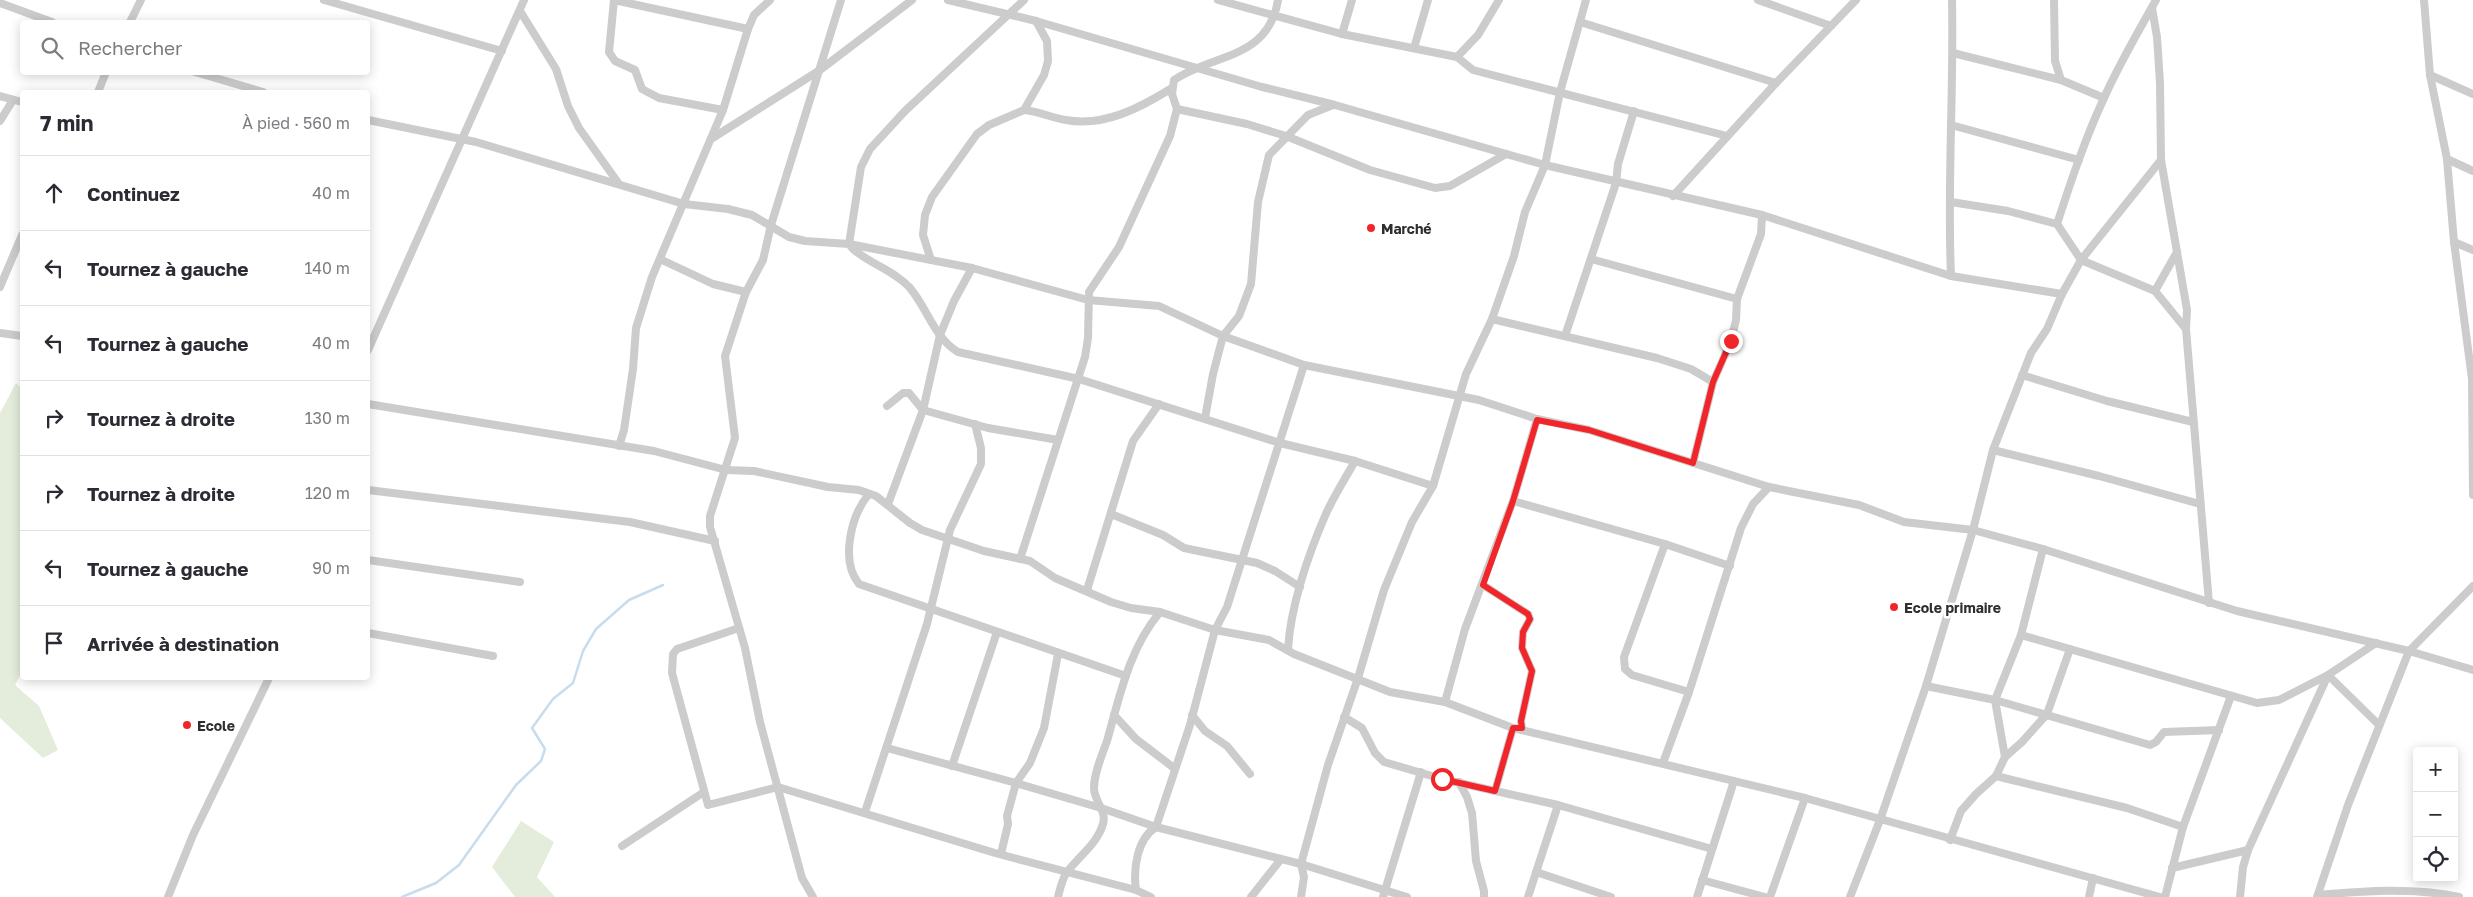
<!DOCTYPE html>
<html lang="fr">
<meta charset="utf-8">
<style>
:root{--surface:#fff;--page:#f2f2f3;--text:#2b2b33;--muted:#7c7c81;--line:#e1e1e2}
body{margin:0;font-family:"Golos Text",sans-serif;background:var(--page);color:var(--text)}
.controls{position:absolute;right:15px;bottom:15px;display:grid;overflow:hidden;border-radius:5px;box-shadow:0 2px 12px #0003}
.controls button{width:45px;height:45px;display:grid;place-items:center;padding:0;border:0;border-bottom:1px solid var(--line);background:var(--surface);color:var(--text);font:25px sans-serif}
.stop{position:absolute;width:15px;height:15px;margin:-11px;border:4px solid #f1262a;border-radius:50%;background:#fff}
.stop.end{background:#f1262a;border-color:#fff;box-shadow:0 1px 5px #0008}
.list{margin:0;padding:0;list-style:none}
h2{display:flex;justify-content:space-between;align-items:center;height:65px;margin:0;padding:0 20px;font-size:21px}
h2 small{font-size:16px;font-weight:400;color:var(--muted)}
.list li{display:grid;grid-template-columns:32px 1fr auto;gap:15px;align-items:center;box-sizing:border-box;height:75px;padding:0 20px;border-top:1px solid var(--line)}
.list b{display:block;font-size:19px;white-space:nowrap}
.list em{font-size:16px;font-style:normal;color:var(--muted)}
.icon{flex:none;width:28px;height:28px;fill:none;stroke:currentColor;stroke-width:2;stroke-linecap:round;stroke-linejoin:round}
.map{position:relative;flex:none;width:2473px;height:897px;overflow:hidden}
.search{position:absolute;background:var(--surface);box-shadow:0 2px 12px #0003;left:20px;top:20px;width:350px;height:55px;display:flex;align-items:center;gap:12px;box-sizing:border-box;padding:0 18px;border-radius:5px;color:var(--muted);font-size:19px}
.panel{position:absolute;background:var(--surface);box-shadow:0 2px 12px #0003;left:20px;top:90px;width:350px;height:590px;border-radius:5px}
.map>svg:first-child{display:block}
</style>
<div class="map">
<svg width="2473" height="897" viewBox="0 0 2473 897">
<rect width="100%" height="100%" fill="#fff"/>
<!-- green -->
<g fill="#e4eddc">
<polygon points="16,383 22,389 22,672 15,685 39,706 58,750 43,758 0,718 0,413"/>
<polygon points="521,821 554,842 537,877 555,897 515,897 492,867"/>
</g>
<g fill="none" stroke-linecap="round" stroke-linejoin="round">
<!-- stream -->
<polyline stroke="#c7ddee" stroke-width="2.5" points="402,897 436,883 459,865 516,785 541,761 545,749 532,728 553,699 573,683 583,651 596,629 629,600 663,585"/>
<!-- street -->
<g stroke="#ccc" stroke-width="8">
<polyline points="324,0 502,51"/>
<polyline points="614,0 609,52 615,61 635,70 642,89 659,98 723,110"/>
<polyline points="614,0 748,29"/>
<polyline points="948,0 1036,21 1262,87 1335,105 1545,165 1762,215 1951,276 2062,294"/>
<path d="M1024,0L905,111L870,149L861,167L849,244L853,249C870,264 895,271 910,288C927,308 935,339 958,352L1079,379L1280,443L1355,461L1433,486"/>
<polyline points="1218,0 1342,34 1457,57 1473,70 1727,136"/>
<polyline points="1758,0 1831,26"/>
<polyline points="2054,0 2055,61 2061,80"/>
<polyline points="2424,0 2430,75 2447,159 2454,242 2472,379 2473,495"/>
<polyline points="0,3 52,22"/>
<polyline points="2152,8 2157,37 2160,83 2161,160 2177,252 2155,291 2186,329 2209,603"/>
<polyline points="520,11 556,69 568,106 579,128 619,184"/>
<polyline points="130,22 141,0"/>
<polyline points="1580,22 1776,83"/>
<polyline points="1342,34 1352,0"/>
<polyline points="1414,48 1428,0"/>
<polyline points="1953,53 2061,80 2104,98"/>
<polyline points="1457,57 1478,35 1499,0"/>
<polyline points="195,72 263,92"/>
<polyline points="2430,75 2473,94"/>
<polyline points="98,92 106,72"/>
<polyline points="0,96 22,102"/>
<polyline points="1177,109 1247,124 1286,136 1370,170 1435,188 1450,186 1506,154"/>
<path d="M1024,110C1038,111 1052,118 1066,120C1104,127 1140,108 1172,88"/>
<polyline points="368,120 476,142 684,204 728,209 752,215 789,237 805,241 849,244 972,268 1088,300 1159,306 1223,336 1304,365 1479,400 1537,419 1589,430 1769,487 1859,505 1904,522 1973,530 2043,549 2237,611 2409,651 2473,670"/>
<polyline points="0,121 13,100"/>
<polyline points="1951,125 2079,160"/>
<polyline points="711,139 820,70 912,0"/>
<polyline points="2447,159 2473,171"/>
<polyline points="1673,196 1776,83 1856,0"/>
<polyline points="1951,202 2008,211 2057,224"/>
<polyline points="2454,242 2473,250"/>
<polyline points="2177,252 2187,310 2186,329"/>
<polyline points="1591,259 1737,299"/>
<polyline points="662,260 713,284 746,292"/>
<polyline points="931,260 923,235 925,215 932,197 977,134 989,125 1024,110 1044,75 1048,61 1047,41 1036,21"/>
<path d="M1951,276C1947,184 1954,92 1952,0"/>
<polyline points="0,287 22,235"/>
<polyline points="2155,291 2081,260 2161,160"/>
<polyline points="1492,319 1657,358 1691,369 1713,382"/>
<polyline points="0,333 22,336"/>
<polyline points="1565,336 1616,183 1618,164 1634,111"/>
<polyline points="368,350 524,0"/>
<polyline points="2022,375 2107,401 2193,422"/>
<polyline points="368,404 654,451 726,470 754,471 828,487 859,490 876,496 910,523 922,530 984,551 1030,561 1055,578 1111,602 1131,608 1160,612 1215,630 1269,640 1294,654 1390,692 1445,702 1513,728 1805,798 2160,897"/>
<polyline points="887,406 903,393 909,393 923,410 988,428 1058,440"/>
<polyline points="1205,418 1213,374 1223,336 1239,316 1251,284 1258,202 1269,155 1308,115 1333,105"/>
<polyline points="619,446 624,430 633,369 636,328 652,277 723,110 748,29 754,15 770,0"/>
<polyline points="1993,450 2099,476 2200,504"/>
<polyline points="1693,463 1713,382 1731,341 1736,320 1737,299 1761,234 1762,215"/>
<polyline points="368,490 630,522 715,541"/>
<path d="M869,494C851,515 840,561 859,584L1126,676"/>
<polyline points="1513,501 1665,544 1730,566"/>
<polyline points="888,504 923,410 940,335 954,301 972,268"/>
<polyline points="1111,514 1163,535 1184,548 1257,563 1275,571 1300,587"/>
<polyline points="1665,544 1624,657 1625,669 1632,675 1689,692"/>
<path d="M1020,559L1085,357L1088,338L1089,292L1119,247L1170,136L1177,109L1172,94L1174,80C1214,53 1268,60 1278,0"/>
<polyline points="368,560 520,582"/>
<polyline points="1483,585 1528,614 1530,619 1523,632 1522,648 1532,671 1521,721 1522,728"/>
<polyline points="1087,590 1133,441 1159,404"/>
<polyline points="739,628 677,649 673,654 672,673 708,805 778,787 995,853 1136,890 1151,897"/>
<polyline points="368,633 493,656"/>
<polyline points="2021,635 2257,703 2279,700 2328,675 2379,725"/>
<path d="M1288,650C1290,608 1308,555 1325,516C1333,497 1345,479 1355,461"/>
<polyline points="1926,686 1995,700 2150,745 2156,742 2164,732 2219,730"/>
<polyline points="1445,702 1465,629 1513,501 1537,419"/>
<polyline points="1114,715 1136,739 1174,768"/>
<polyline points="1192,715 1205,731 1227,746 1250,774"/>
<polyline points="1344,717 1362,728 1375,753 1384,762 1442,779 1558,805 1712,849"/>
<polyline points="887,748 1016,783 1101,808 1156,827 1301,864 1407,897"/>
<polyline points="2005,757 2022,742 2047,714 2070,649"/>
<polyline points="1663,763 1689,692 1741,528 1753,504 1769,487"/>
<polyline points="952,766 997,632"/>
<polyline points="1996,776 2127,808 2183,827"/>
<polyline points="1459,782 1467,797 1472,813 1476,861 1484,891 1484,897"/>
<polyline points="1495,791 1513,728"/>
<polyline points="865,812 927,624 950,530 981,464 981,448 975,424"/>
<polyline points="1950,840 1961,811 1976,794 1996,776 2005,757 1995,700 2021,635 2043,549"/>
<polyline points="622,846 704,792"/>
<polyline points="1001,854 1008,824 1007,816 1016,783 1030,763 1044,728 1058,654"/>
<polyline points="2172,868 2248,850"/>
<polyline points="1536,872 1611,897"/>
<polyline points="1702,880 1765,897"/>
<path d="M1136,890C1133,869 1137,839 1156,827L1190,725L1215,630L1227,607L1304,365"/>
<path d="M2318,895C2365,891 2412,887 2459,897"/>
<polyline points="168,897 193,835 269,678"/>
<polyline points="813,897 802,878 760,722 745,648 710,527 710,516 735,438 725,356 746,292 763,260 771,225 841,0"/>
<path d="M1058,897C1060,889 1062,879 1067,872C1079,856 1097,844 1103,824C1107,811 1094,801 1094,788C1094,773 1102,755 1107,741C1120,695 1129,649 1160,612"/>
<polyline points="1251,897 1281,859"/>
<polyline points="1301,897 1304,877 1301,864 1328,765 1358,678 1384,590 1412,522 1433,486 1466,374 1492,319 1514,256 1525,212 1545,165 1560,92 1586,0"/>
<polyline points="1383,897 1421,772"/>
<polyline points="1528,897 1558,805"/>
<polyline points="1697,897 1734,781"/>
<polyline points="1770,897 1805,798"/>
<path d="M1850,897L1880,820L1926,686L1973,530L1993,450L2031,353L2047,329L2062,294L2081,260L2057,224C2071,181 2085,139 2104,98C2119,64 2138,32 2156,0"/>
<polyline points="2089,897 2093,878"/>
<polyline points="2165,897 2183,827 2231,696"/>
<polyline points="2240,897 2243,867 2248,850 2328,675 2376,643"/>
<polyline points="2317,897 2348,805 2409,651 2473,586"/>
</g>
</g>
<g fill="none" stroke-linecap="round" stroke-linejoin="round">
<!-- route -->
<polyline stroke="#f1262a" stroke-width="6" points="1442,779 1495,791 1513,728 1522,728 1521,721 1532,671 1522,648 1523,632 1530,619 1528,614 1483,585 1513,501 1537,420 1589,430 1693,463 1713,382 1731,341"/>
</g>
<!-- markers -->
<g fill="#f1262a" stroke="#fff" stroke-width="2">
<circle cx="1371" cy="228" r="5"/>
<circle cx="1894" cy="607" r="5"/>
<circle cx="187" cy="725" r="5"/>
</g>
<g text-anchor="middle" dominant-baseline="central" stroke-width="5" stroke-linejoin="round" paint-order="stroke">
<!-- poi labels -->
<g font-size="14" font-weight="bold" fill="#2f2f2f" stroke="#fff" text-anchor="start">
<text x="1381" y="228">Marché</text>
<text x="1904" y="607">Ecole primaire</text>
<text x="197" y="725">Ecole</text>
</g>
</g>
</svg>
<div class="controls">
<button>+</button>
<button>−</button>
<button><svg class="icon" aria-label="locate" viewBox="0 0 24 24"><circle cx="12" cy="12" r="6"/><path d="M12 2v4M12 18v4M2 12h4M18 12h4"/></svg></button>
</div>
<div class="stop" style="left:1442px;top:779px"></div>
<div class="stop end" style="left:1731px;top:341px"></div>
<div class="search"><svg class="icon" aria-label="search" viewBox="0 0 24 24"><circle cx="10" cy="10" r="6"/><path d="M15 15l6 6"/></svg>Rechercher</div>
<section class="panel">
<h2>7 min<small>À pied · 560 m</small></h2>
<ul class="list">
<li><svg class="icon" aria-label="ahead" viewBox="0 0 24 24"><path d="M12 20V5M6 11l6-6 6 6"/></svg><div><b>Continuez</b></div><em>40 m</em></li>
<li><svg class="icon" aria-label="left" viewBox="0 0 24 24"><path d="M17 20v-9H6M10 6l-5 5 5 5"/></svg><div><b>Tournez à gauche</b></div><em>140 m</em></li>
<li><svg class="icon" aria-label="left" viewBox="0 0 24 24"><path d="M17 20v-9H6M10 6l-5 5 5 5"/></svg><div><b>Tournez à gauche</b></div><em>40 m</em></li>
<li><svg class="icon" aria-label="right" viewBox="0 0 24 24"><path d="M7 20v-9h11M14 6l5 5-5 5"/></svg><div><b>Tournez à droite</b></div><em>130 m</em></li>
<li><svg class="icon" aria-label="right" viewBox="0 0 24 24"><path d="M7 20v-9h11M14 6l5 5-5 5"/></svg><div><b>Tournez à droite</b></div><em>120 m</em></li>
<li><svg class="icon" aria-label="left" viewBox="0 0 24 24"><path d="M17 20v-9H6M10 6l-5 5 5 5"/></svg><div><b>Tournez à gauche</b></div><em>90 m</em></li>
<li><svg class="icon" aria-label="arrive" viewBox="0 0 24 24"><path d="M6 21V4h12l-3 4 3 4H6"/></svg><div><b>Arrivée à destination</b></div></li>
</ul>
</section>
</div>
